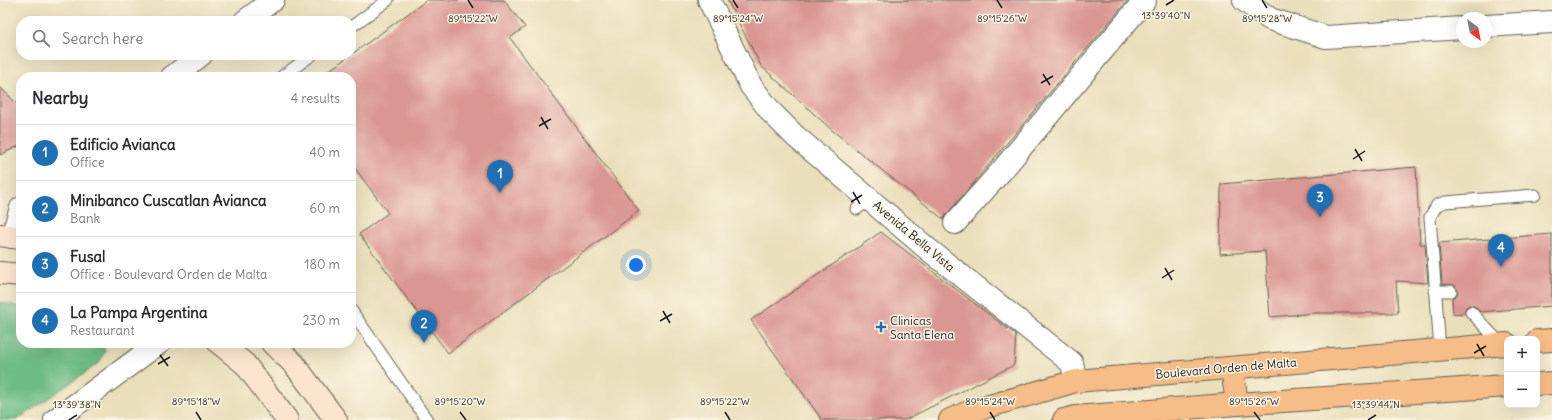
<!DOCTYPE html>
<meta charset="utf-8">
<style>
:root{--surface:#fff;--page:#f7f7f7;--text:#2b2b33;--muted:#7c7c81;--line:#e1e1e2;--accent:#1f6fb2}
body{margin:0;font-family:Delius,sans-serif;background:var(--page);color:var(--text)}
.controls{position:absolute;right:12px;bottom:12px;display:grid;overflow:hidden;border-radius:8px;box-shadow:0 4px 16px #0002}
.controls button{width:36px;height:36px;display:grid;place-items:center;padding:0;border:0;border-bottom:1px solid var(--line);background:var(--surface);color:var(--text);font:20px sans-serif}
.compass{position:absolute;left:1456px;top:12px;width:36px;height:36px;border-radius:50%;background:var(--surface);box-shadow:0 4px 16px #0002;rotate:148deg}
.you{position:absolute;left:636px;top:265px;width:14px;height:14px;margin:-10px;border:3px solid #fff;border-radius:50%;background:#1a73e8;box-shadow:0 0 0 6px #1a73e833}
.badge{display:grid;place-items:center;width:26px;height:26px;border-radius:50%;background:var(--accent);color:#fff;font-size:13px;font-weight:700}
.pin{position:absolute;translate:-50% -33px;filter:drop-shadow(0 1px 2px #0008)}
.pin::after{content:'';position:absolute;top:21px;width:14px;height:12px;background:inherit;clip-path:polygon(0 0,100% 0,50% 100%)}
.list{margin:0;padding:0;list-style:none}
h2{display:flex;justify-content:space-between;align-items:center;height:52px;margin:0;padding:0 16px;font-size:17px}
h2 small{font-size:13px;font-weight:400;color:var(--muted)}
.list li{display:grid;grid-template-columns:26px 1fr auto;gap:12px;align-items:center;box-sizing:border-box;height:56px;padding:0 16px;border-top:1px solid var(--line)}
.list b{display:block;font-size:15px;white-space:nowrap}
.list p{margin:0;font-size:13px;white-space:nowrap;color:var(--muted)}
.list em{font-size:13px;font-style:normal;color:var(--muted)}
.icon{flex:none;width:22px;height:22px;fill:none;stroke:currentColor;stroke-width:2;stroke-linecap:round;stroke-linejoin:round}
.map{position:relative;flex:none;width:1552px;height:420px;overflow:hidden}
.search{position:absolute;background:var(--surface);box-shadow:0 4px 16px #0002;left:16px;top:16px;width:340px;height:44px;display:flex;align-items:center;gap:10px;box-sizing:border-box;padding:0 14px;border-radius:16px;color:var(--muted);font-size:15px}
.panel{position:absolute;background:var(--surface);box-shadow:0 4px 16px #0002;left:16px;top:72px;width:340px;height:276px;border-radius:16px}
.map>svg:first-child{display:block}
</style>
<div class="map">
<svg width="1552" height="420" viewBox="0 0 1552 420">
<rect width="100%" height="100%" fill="#fcf5e5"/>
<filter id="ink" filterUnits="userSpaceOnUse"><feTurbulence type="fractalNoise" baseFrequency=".025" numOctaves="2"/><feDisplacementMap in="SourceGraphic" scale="8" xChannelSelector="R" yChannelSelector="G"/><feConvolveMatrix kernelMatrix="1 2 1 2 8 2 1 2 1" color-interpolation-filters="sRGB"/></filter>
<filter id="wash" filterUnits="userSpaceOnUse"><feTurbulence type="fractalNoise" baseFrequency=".012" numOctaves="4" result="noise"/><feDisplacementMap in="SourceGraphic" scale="16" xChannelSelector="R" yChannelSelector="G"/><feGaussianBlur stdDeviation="0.9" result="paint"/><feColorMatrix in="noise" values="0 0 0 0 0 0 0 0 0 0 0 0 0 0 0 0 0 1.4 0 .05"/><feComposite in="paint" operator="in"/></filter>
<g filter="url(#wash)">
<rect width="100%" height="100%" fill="#eadfbb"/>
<!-- forest -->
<polygon fill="#6ebc85" stroke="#456c50" points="0,302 21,307 21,343 103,343 105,351 99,363 17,420 0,420"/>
<g id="blocks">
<!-- building -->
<g fill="#da9692">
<polygon points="427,0 504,0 525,27 510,38 639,211 448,353 359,234 388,213 351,163 351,77 320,77"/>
<polygon points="727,0 1128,0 943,219 833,131 761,66"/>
<polygon points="0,87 21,108 21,145 0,155"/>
<polygon points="1416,167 1420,244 1425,244 1428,283 1396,281 1398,313 1314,313 1270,317 1265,251 1220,254 1221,184"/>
<polygon points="881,232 1016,335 1014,365 905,420 822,420 751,320"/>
<polygon points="1552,234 1552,306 1480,312 1476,307 1470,305 1466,307 1464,313 1453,314 1452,298 1457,295 1458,291 1454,285 1442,284 1439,243"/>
</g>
</g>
</g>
<g filter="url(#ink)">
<use href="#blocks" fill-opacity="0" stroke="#646054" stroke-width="1"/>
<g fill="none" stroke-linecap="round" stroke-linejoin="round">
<!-- lane casing -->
<g stroke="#646054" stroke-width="13">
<g id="lane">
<polyline points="351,27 388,0"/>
<polyline points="281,77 312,55"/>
<polyline points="857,209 869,199"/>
<polyline points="1435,291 1451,291"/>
<polyline points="351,310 427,420"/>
<polyline points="1471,312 1501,344"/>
<polyline points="1440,350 1430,217 1437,205 1445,202 1535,195"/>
</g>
</g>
<!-- street casing -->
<g stroke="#646054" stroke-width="24">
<g id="street">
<polyline points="709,0 751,86 772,113 795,136 929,250 1072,363 1076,381"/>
<polyline points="1244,0 1270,19 1326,37 1462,28"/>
<polyline points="245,21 273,0"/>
<polyline points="1486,26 1552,22"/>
<polyline points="172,77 201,55"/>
<polyline points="955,223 1003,169 1145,0"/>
<polyline points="12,237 21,208"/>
<polyline points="55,420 159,343"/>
</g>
</g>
<!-- secondary casing -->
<g stroke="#646054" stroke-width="24">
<g id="secondary">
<polyline points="0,235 21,238"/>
<polyline points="0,273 21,275"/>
<polyline points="219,343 245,364 287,420"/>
<polyline points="272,343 294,364 336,420"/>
</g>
</g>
<!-- highway casing -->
<g stroke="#646054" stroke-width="24">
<g id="highway">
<polyline points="1537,341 1552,340"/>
<polyline points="1232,368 1237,404"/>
<polyline points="1537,384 1552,383"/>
<polyline points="950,420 969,412 1076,381 1507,344"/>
<polyline points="1064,420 1076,417 1237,404 1507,386"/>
</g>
</g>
<!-- lane -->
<use href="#lane" stroke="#fff" stroke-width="11"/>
<!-- street -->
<use href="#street" stroke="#fff" stroke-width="22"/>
<!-- secondary -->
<use href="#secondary" stroke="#fce5cf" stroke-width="22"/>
<!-- highway -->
<use href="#highway" stroke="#f7bd88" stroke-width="22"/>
</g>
</g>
<!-- ticks -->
<path fill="none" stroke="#1c1c1c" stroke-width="1.5" d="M468,0L473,8M733,0L738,8M997,0L1002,8M1262,0L1267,8M1166,5L1174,0M1043,74L1050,85M1041,83L1053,76M541,117L548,129M539,126L551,119M1355,149L1362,161M1353,159L1365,151M853,192L860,204M851,202L862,195M1165,268L1172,280M1162,278L1174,270M663,311L670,323M660,321L672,314M1477,344L1484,356M1474,353L1486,346M160,355L168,366M158,364L170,357M196,412L201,420M460,412L466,420M725,412L730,420M990,412L995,420M1254,412L1260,420M69,420L77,415M1368,420L1376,415"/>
<!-- markers -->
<path fill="#1f6fb2" stroke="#fcf5e5" stroke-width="1.5" d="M879 321h4v4h4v4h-4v4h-4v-4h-4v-4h4z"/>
<g text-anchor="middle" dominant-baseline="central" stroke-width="3" stroke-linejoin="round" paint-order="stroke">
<!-- street labels -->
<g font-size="12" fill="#1c1c1c" stroke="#fcf5e5">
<text transform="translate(914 236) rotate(40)">Avenida Bella Vista</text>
<text transform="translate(1226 368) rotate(-5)">Boulevard Orden de Malta</text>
</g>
<!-- poi labels -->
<g font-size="12" fill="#1c1c1c" stroke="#fcf5e5" text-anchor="start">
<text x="890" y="320">Clinicas<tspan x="890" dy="14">Santa Elena</tspan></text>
</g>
</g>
<g font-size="10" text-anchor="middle" fill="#1c1c1c" stroke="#fcf5e5" stroke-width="3" stroke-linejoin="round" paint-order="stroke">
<text x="1166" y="19">13°39'40"N</text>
<text x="473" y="22">89°15'22"W</text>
<text x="738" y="22">89°15'24"W</text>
<text x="1002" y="22">89°15'26"W</text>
<text x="1267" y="22">89°15'28"W</text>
<text x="196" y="405">89°15'18"W</text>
<text x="460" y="405">89°15'20"W</text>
<text x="725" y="405">89°15'22"W</text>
<text x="990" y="405">89°15'24"W</text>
<text x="1254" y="405">89°15'26"W</text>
<text x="77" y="408">13°39'38"N</text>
<text x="1376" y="408">13°39'44"N</text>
</g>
</svg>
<div class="controls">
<button>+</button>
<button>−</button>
</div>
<svg class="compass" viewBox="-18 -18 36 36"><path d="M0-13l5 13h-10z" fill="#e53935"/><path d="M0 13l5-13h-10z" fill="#7c7c81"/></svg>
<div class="you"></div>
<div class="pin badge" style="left:500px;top:193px">1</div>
<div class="pin badge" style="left:424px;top:343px">2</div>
<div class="pin badge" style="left:1320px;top:217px">3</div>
<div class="pin badge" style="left:1501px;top:267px">4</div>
<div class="search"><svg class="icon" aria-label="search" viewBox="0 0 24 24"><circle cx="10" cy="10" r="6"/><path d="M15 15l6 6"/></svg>Search here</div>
<section class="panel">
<h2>Nearby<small>4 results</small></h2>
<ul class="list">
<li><span class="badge">1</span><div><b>Edificio Avianca</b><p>Office</p></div><em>40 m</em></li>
<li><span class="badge">2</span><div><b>Minibanco Cuscatlan Avianca</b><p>Bank</p></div><em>60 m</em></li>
<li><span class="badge">3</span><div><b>Fusal</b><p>Office · Boulevard Orden de Malta</p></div><em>180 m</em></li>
<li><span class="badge">4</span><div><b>La Pampa Argentina</b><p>Restaurant</p></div><em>230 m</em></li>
</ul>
</section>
</div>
